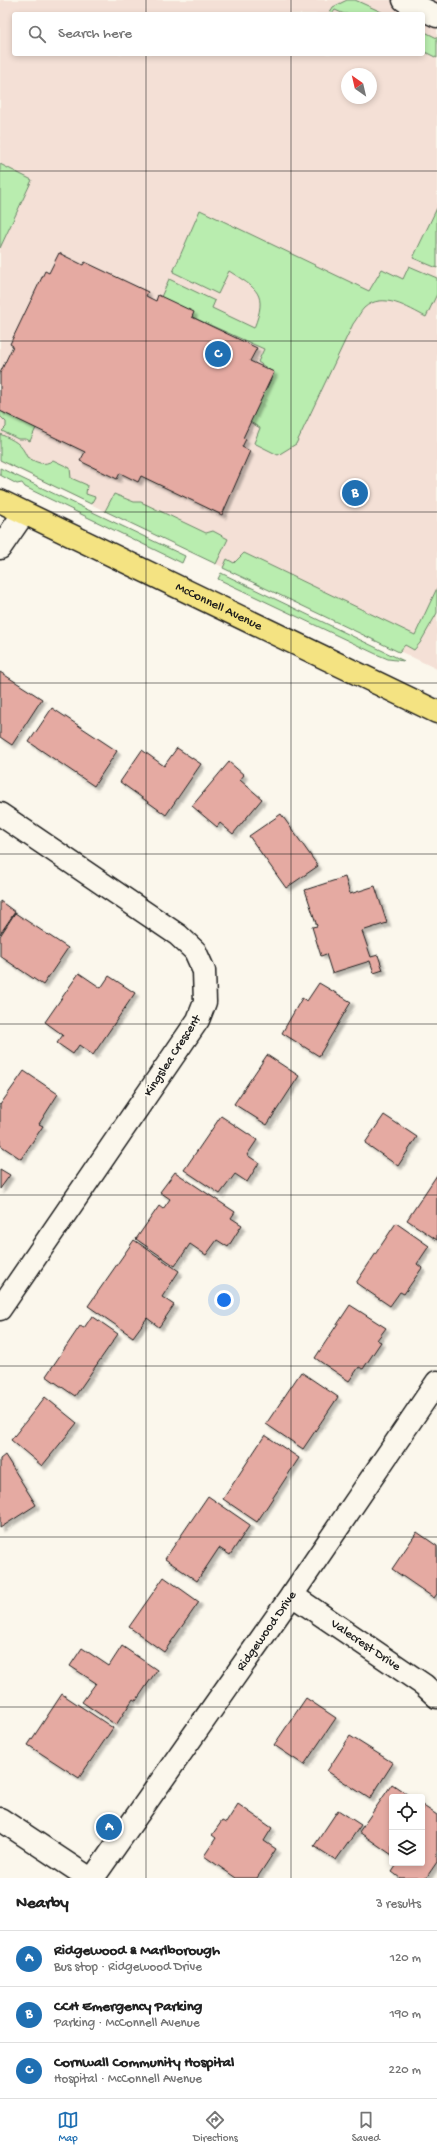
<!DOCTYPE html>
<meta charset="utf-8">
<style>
:root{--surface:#fff;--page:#f6f6f6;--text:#222;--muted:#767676;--line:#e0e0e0;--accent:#1f6fb2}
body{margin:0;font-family:"Gochi Hand",sans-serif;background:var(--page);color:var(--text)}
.controls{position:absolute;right:12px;bottom:12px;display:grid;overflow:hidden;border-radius:4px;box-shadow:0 2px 6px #0003}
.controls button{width:36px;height:36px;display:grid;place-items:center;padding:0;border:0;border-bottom:1px solid var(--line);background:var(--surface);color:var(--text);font:20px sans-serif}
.compass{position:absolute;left:341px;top:68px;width:36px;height:36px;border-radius:50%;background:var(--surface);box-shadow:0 2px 6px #0003;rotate:326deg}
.you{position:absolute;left:224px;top:1300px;width:14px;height:14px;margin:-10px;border:3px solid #fff;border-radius:50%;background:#1a73e8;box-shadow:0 0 0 6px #1a73e833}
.badge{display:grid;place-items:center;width:26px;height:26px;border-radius:50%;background:var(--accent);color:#fff;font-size:13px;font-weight:700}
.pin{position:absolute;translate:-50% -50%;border:2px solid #fff;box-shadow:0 1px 4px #0006}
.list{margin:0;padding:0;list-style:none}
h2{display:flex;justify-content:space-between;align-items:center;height:52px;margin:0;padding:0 16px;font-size:17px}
h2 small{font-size:13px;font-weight:400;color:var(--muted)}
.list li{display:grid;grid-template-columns:26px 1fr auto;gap:12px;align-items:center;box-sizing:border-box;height:56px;padding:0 16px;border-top:1px solid var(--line)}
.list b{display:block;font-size:15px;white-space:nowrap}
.list p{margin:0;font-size:13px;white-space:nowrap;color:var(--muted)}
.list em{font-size:13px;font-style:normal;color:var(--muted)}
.icon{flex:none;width:22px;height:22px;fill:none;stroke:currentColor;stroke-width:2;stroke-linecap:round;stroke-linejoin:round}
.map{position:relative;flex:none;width:437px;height:1878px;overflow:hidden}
.search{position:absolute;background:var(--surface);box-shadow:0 2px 6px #0003;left:12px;right:12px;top:12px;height:44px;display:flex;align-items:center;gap:10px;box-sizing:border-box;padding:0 14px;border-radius:4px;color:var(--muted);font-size:15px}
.sheet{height:220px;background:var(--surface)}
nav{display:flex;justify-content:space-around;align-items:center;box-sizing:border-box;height:56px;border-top:1px solid var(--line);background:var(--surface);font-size:11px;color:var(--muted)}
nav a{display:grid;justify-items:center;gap:2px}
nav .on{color:var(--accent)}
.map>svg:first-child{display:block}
</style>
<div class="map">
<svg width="437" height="1878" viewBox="0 0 437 1878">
<defs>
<filter id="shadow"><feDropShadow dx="3.5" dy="3.5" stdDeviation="1" flood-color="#0004"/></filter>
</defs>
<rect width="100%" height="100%" fill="#fbf7ec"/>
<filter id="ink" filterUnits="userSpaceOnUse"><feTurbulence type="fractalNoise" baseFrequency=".025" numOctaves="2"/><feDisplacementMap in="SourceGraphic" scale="8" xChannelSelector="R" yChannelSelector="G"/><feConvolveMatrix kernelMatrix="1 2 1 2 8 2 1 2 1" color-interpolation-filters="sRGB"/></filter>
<g filter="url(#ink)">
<!-- built -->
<path fill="#f4e0d6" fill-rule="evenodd" d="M0,0H437V669L0,461V248L32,180L0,164ZM14,14H423V54H14ZM347,74H371V98H347Z"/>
<!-- green -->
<g fill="#b9edaf" stroke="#6a8466">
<polygon points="347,0 355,0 386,14 344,14 335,10 332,14 329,14 333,7"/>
<polygon points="423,31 437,38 437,58 423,51"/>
<polygon points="0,164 32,180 0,248"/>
<polygon points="437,208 437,268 413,258"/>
<path d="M200,210L369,291L382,269L403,279L409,266L437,278V294L426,317C408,308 383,291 364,308C360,312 357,319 353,324L296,444L278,455L254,443L260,428L250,422L274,373L258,362L264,349L192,317L161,297L169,279L215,301L212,308L254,328C268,293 257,289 229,271L218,294L173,272Z"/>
<polygon points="0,411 36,428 30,441 26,439 18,439 2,431 6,427 6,422 0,416"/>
<path d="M0,434C15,441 21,443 27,457C36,462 44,467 53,460L70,468L71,478L87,485L86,494L95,497L91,504L0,460Z"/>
<polygon points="0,468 185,556 182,563 25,487 22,483 17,484 0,475"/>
<polygon points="114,494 134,502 141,502 206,533 213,531 228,539 216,564 105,511"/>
<polygon points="244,553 415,635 437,588 437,613 420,643 414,650 405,645 399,652 223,568 227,559 234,563"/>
<polygon points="221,573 404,661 388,659 376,654 218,579"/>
</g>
<!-- building -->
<g fill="#e5aaa2" stroke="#1c1c1c" filter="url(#shadow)">
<polygon points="59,253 83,265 85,262 148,292 146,296 156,301 158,295 194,312 192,317 257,348 250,361 274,372 243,438 246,439 242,447 250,451 222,515 141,476 138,482 120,473 117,479 113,477 80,461 85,452 0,411 0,373 13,346 10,344 45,271 49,273"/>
<polygon points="0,672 42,699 12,745 0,737"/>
<polygon points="52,708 117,751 94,786 29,742"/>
<polygon points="177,748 201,764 166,815 120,782 142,750 164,766"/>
<polygon points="229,762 244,775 240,780 262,799 233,834 220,823 217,827 192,806"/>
<polygon points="281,814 318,866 286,888 249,836"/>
<polygon points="345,877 350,894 375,886 387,923 362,931 371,957 378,955 383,970 374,973 370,961 332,973 326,954 321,956 312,927 317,926 305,890"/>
<polygon points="0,901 15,912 0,934"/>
<polygon points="15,913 68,948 43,985 0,956 0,936"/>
<polygon points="79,973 101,988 109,976 135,993 93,1055 79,1045 73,1054 57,1043 63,1035 45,1022"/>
<polygon points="319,983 351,1002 319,1056 282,1033 302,998 307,1001"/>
<polygon points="267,1055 299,1076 267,1125 234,1104"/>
<polygon points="24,1071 58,1094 39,1124 43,1126 21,1159 0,1145 0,1105"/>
<polygon points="384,1115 417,1137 398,1166 365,1143"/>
<polygon points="221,1116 257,1140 247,1155 259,1163 247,1182 235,1174 220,1194 184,1170"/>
<polygon points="0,1169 10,1175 0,1189"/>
<polygon points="175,1172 235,1212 231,1218 242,1225 228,1247 217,1240 206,1255 190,1244 175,1266 136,1239 159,1206 163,1209 170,1199 160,1192"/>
<polygon points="437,1175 437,1240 407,1220"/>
<polygon points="396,1223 429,1246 417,1264 422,1268 404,1294 400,1292 390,1306 356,1283"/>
<polygon points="134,1240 179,1271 162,1297 174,1305 159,1327 147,1318 133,1337 88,1306"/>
<polygon points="350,1305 386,1328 377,1340 381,1342 363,1369 359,1367 349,1381 315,1358"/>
<polygon points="92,1316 118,1334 75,1396 46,1376 80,1326 84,1328"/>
<polygon points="301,1372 338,1397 303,1449 266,1424"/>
<polygon points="45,1397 77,1423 42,1466 11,1440"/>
<polygon points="265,1435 299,1458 257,1522 223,1499"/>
<polygon points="5,1455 36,1505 0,1528 0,1459"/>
<polygon points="208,1496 250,1525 230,1555 219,1548 197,1581 165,1559"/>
<polygon points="417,1532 437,1546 437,1594 434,1598 392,1569"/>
<polygon points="164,1577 199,1602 164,1652 129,1627"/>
<polygon points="122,1646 157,1670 136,1701 133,1699 116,1725 82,1702 96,1683 70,1666 82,1648 109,1666"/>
<polygon points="62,1694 113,1728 79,1778 28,1745"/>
<polygon points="306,1698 336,1718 304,1765 274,1745"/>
<polygon points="350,1736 393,1763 370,1799 327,1771"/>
<polygon points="392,1784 411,1797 392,1797 392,1855 359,1832"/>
<polygon points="238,1804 272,1828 264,1841 276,1849 257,1878 236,1878 204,1856 216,1838 212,1835 222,1821 226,1823"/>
<polygon points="422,1805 437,1815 437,1862 426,1878 400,1878 392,1872 398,1863 422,1863"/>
<polygon points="338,1810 361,1825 336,1860 314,1846"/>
</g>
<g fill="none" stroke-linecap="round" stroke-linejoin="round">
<!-- minor casing -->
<g stroke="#1c1c1c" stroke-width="25">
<g id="minor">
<polyline points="404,0 437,16"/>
<polyline points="0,548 24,513"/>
<polyline points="0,814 178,935 195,951 204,971 205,1002 198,1020 0,1309"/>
<path id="s1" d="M292,1595L424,1685L437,1697"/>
<polyline points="0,1819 89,1878"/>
<path id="s2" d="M93,1878L292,1595L437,1382"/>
</g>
</g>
<!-- major casing -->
<g stroke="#1c1c1c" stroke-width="25">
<g id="major">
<path id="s3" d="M0,501L437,712"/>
</g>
</g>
<!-- minor -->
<use href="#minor" stroke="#fbf7ec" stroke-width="22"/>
<!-- major -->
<use href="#major" stroke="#f4e382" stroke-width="22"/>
</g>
</g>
<!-- grid -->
<path fill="none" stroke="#1c1c1c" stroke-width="1" stroke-opacity="0.55" d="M146,0V14M291,0V14M146,54V1878M291,54V1878M0,171H437M0,341H437M0,512H437M0,683H437M0,854H437M0,1024H437M0,1195H437M0,1366H437M0,1537H437M0,1707H437"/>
<g text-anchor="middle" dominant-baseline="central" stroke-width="4" stroke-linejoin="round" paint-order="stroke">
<!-- street labels -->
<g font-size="13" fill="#1c1c1c" stroke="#fbf7ec">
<text stroke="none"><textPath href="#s3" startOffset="243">McConnell Avenue</textPath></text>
<text transform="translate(173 1056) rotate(-57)">Kingslea Crescent</text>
<text stroke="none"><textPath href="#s2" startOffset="302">Ridgewood Drive</textPath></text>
<text stroke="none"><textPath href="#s1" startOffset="89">Valecrest Drive</textPath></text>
</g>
</g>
</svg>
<div class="controls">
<button><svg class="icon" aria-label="locate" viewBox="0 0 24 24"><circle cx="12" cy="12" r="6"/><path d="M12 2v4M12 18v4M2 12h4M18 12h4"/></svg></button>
<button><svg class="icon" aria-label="layers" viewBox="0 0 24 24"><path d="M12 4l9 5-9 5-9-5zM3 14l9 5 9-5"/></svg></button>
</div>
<svg class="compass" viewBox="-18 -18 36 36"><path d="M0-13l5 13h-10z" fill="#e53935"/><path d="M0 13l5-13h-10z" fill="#767676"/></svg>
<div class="you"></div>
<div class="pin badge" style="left:109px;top:1827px">A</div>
<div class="pin badge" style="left:355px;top:493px">B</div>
<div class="pin badge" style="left:218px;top:354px">C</div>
<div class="search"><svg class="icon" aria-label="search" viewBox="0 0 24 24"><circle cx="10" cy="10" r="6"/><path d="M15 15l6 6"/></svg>Search here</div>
</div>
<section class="sheet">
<h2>Nearby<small>3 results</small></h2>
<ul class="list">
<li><span class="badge">A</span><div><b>Ridgewood &amp; Marlborough</b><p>Bus stop · Ridgewood Drive</p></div><em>120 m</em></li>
<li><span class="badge">B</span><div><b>CCH Emergency Parking</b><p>Parking · McConnell Avenue</p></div><em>190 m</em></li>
<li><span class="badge">C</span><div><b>Cornwall Community Hospital</b><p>Hospital · McConnell Avenue</p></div><em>220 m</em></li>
</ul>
</section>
<nav>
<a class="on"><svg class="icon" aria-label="map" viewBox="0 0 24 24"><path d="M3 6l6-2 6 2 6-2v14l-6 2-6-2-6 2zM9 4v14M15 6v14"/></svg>Map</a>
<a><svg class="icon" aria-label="directions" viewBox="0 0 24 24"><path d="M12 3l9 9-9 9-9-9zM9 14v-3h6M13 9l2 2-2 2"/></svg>Directions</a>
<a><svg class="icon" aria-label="saved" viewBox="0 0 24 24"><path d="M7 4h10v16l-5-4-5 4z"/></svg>Saved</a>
</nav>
